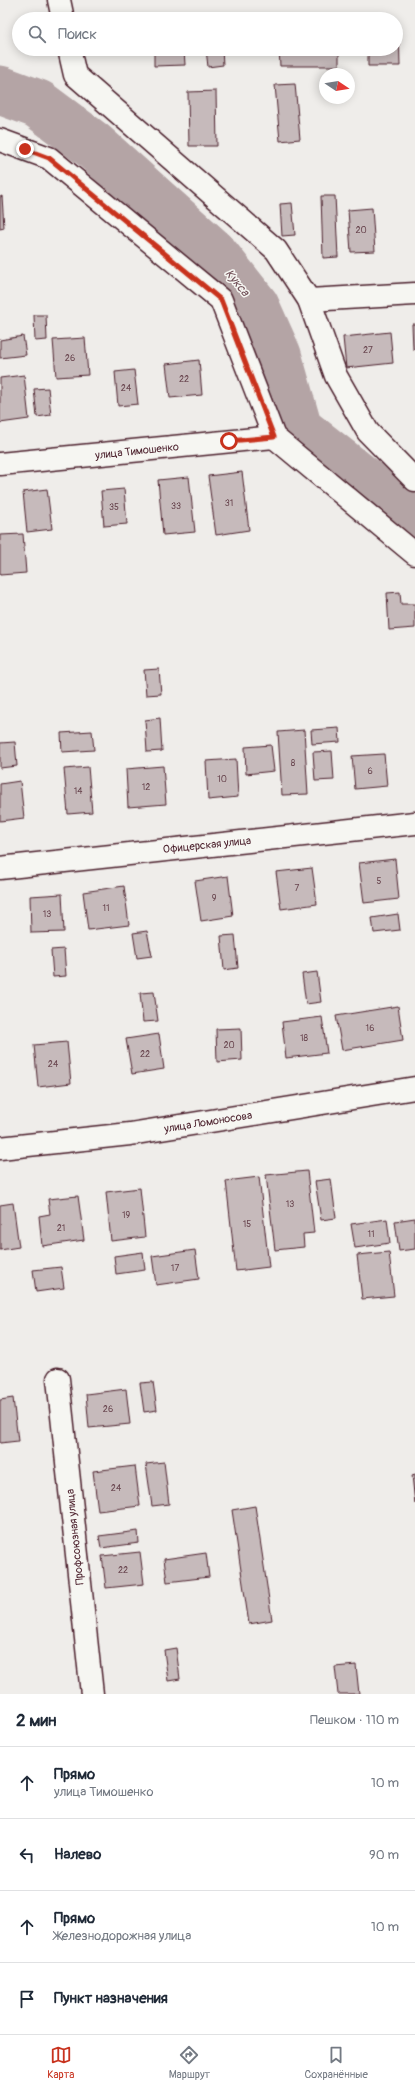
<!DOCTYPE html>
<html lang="ru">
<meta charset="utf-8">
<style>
:root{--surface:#fff;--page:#f6f6f7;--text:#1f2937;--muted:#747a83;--line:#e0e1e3;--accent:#c8321e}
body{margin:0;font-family:Pangolin,sans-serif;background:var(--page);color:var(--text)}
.compass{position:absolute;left:319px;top:68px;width:36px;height:36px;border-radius:50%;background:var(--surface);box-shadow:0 2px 10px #0003;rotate:102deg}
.stop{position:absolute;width:12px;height:12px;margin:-9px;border:3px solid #c8321e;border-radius:50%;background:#fff}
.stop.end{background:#c8321e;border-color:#fff;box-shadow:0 1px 4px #0008}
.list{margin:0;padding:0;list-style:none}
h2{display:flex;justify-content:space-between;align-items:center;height:52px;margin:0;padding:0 16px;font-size:17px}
h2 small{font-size:13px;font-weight:400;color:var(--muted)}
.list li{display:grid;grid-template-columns:26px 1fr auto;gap:12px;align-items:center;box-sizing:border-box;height:72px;padding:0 16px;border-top:1px solid var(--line)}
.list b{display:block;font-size:15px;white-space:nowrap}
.list p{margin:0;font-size:13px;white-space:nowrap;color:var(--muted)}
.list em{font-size:13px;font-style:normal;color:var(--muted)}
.icon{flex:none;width:22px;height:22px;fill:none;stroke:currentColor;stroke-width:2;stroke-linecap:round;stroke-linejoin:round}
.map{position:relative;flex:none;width:415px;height:1694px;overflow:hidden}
.search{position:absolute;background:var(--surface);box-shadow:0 2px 10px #0003;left:12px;right:12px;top:12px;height:44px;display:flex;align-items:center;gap:10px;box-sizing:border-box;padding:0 14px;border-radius:22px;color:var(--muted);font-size:15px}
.sheet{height:340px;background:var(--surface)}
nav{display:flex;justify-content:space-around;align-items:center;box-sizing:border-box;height:56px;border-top:1px solid var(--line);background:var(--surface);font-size:11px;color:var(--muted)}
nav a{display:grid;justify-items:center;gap:2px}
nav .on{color:var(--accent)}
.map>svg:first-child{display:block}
</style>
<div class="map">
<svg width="415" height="1694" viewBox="0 0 415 1694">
<rect width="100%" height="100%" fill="#efedea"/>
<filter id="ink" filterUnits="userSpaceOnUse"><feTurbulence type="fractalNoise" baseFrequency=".025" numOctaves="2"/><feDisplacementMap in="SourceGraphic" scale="8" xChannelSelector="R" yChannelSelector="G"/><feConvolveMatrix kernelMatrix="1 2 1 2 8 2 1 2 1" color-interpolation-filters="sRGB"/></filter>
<g filter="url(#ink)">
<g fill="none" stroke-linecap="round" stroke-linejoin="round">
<!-- river -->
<polyline stroke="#b4a4a5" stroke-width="49" points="0,90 38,104 93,145 213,253 255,306 277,355 298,429 415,521"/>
</g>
<!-- building -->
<g fill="#c6babb" stroke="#4a1f2b">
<polygon points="396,26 399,26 400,66 368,66 368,49 396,49"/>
<polygon points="154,49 184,49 185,65 154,66"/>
<polygon points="206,49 222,49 223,65 208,67"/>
<polygon points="279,49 339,49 339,66 280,66"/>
<polygon points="295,84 300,139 280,141 275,85"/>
<polygon points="216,91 217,146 189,146 188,92"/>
<polygon points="2,196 4,228 0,229 0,197"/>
<polygon points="321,196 335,196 338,257 323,258"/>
<polygon points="292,203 295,235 282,236 280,204"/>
<polygon points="372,208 375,251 351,252 348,210"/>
<polygon points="34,315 46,315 47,340 35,341"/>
<polygon points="412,324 415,324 415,349 413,349"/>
<polygon points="390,332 393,363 346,368 343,337"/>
<polygon points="23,336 26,355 0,358 0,340"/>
<polygon points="85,338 88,375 56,377 53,340"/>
<polygon points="199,360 202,395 170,398 166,364"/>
<polygon points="134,370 138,404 118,406 115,372"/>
<polygon points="24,375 29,419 0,423 0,378"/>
<polygon points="48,388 51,415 37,417 34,389"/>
<polygon points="242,472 249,530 216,535 208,476"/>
<polygon points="189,477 195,532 163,535 158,480"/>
<polygon points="47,489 52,529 27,532 23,492"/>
<polygon points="124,489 127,524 104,526 101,491"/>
<polygon points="23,534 26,573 0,575 0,535"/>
<polygon points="400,592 401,604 415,604 415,628 389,630 387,593"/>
<polygon points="159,669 161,694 146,695 144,670"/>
<polygon points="160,718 162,751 147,752 145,720"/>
<polygon points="339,728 340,742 312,744 311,730"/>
<polygon points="304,730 308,794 282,795 278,732"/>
<polygon points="92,731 94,750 62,752 61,733"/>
<polygon points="15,742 17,766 0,768 0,743"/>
<polygon points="271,745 274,771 246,774 245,747"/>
<polygon points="332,751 334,780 315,781 313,752"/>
<polygon points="384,754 387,786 355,789 352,756"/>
<polygon points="236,759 238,797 208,800 206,761"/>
<polygon points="163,766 166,804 128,807 126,769"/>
<polygon points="88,767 92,812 68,814 64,769"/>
<polygon points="20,781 24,818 0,821 0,784"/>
<polygon points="395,859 399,899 364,903 359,863"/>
<polygon points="312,868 317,904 281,909 276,872"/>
<polygon points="228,876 233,916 201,921 195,881"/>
<polygon points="124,886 129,925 88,930 83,892"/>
<polygon points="62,894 64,932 31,933 30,896"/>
<polygon points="398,914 400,930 374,933 372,918"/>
<polygon points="147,931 152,956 137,958 133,933"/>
<polygon points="235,935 238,968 224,970 221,936"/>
<polygon points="64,949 66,976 53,977 51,950"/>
<polygon points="317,972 321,1002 306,1004 302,974"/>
<polygon points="154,992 158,1021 143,1022 140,993"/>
<polygon points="398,1006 403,1040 342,1050 336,1016"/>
<polygon points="322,1017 327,1053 286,1058 282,1022"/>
<polygon points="241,1028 242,1060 217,1062 216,1029"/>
<polygon points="159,1034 164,1069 132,1074 126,1039"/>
<polygon points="67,1042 71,1083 38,1087 34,1045"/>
<polygon points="307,1171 314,1233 303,1234 304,1247 275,1250 266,1175"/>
<polygon points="259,1177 269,1267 236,1271 226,1181"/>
<polygon points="331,1179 336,1218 321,1220 315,1181"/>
<polygon points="140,1188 145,1237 111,1241 106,1192"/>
<polygon points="78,1196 84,1240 42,1246 39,1216 50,1214 48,1199"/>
<polygon points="13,1203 19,1247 0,1250 0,1205"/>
<polygon points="415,1218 415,1249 399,1251 395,1221"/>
<polygon points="387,1219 390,1243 355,1248 351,1224"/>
<polygon points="195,1250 199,1279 156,1285 152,1256"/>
<polygon points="143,1252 145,1270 116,1274 114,1256"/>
<polygon points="389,1252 394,1296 362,1299 357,1255"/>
<polygon points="61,1267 64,1288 36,1292 33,1270"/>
<polygon points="153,1382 157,1410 144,1412 140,1383"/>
<polygon points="126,1389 130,1424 89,1428 86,1394"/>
<polygon points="13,1398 18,1441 0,1443 0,1400"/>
<polygon points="164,1462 169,1504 152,1506 146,1464"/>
<polygon points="135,1466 140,1506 98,1511 93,1471"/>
<polygon points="415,1474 415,1504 412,1475"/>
<polygon points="255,1506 272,1620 249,1624 232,1510"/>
<polygon points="138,1531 139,1543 101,1548 99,1536"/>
<polygon points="140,1552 144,1584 106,1588 102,1556"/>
<polygon points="206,1553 209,1577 167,1582 164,1559"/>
<polygon points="176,1648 180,1679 168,1681 164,1650"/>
<polygon points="356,1665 359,1694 338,1694 335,1667"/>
</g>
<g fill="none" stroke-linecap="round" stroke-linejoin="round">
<!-- minor casing -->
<g stroke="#4a1f2b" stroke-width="25">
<g id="minor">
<polyline points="59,0 63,19"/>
<polyline points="69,49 75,75 276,250 309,300 336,376 368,432 415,480"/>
<polyline points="0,140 49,158 221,300 274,437 415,554"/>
<polyline points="309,300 415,294"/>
<polyline points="0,464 274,437"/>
<polyline points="0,868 415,823"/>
<polyline points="0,1148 130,1134 415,1088"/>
<polyline points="58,1379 92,1694"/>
</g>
</g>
<!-- minor -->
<use href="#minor" stroke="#f6f6f2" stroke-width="22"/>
</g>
</g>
<g fill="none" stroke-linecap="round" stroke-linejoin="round" filter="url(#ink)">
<!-- route -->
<polyline stroke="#c8321e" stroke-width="5" points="25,149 49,158 221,300 274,437 229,441"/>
</g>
<g text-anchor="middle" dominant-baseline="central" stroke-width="3" stroke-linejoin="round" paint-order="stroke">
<!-- number labels -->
<g font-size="9" fill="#69464f">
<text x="361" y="230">20</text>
<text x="368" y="350">27</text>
<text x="70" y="358">26</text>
<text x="184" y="379">22</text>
<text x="126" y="388">24</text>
<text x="229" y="503">31</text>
<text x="176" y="506">33</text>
<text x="114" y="507">35</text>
<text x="293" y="763">8</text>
<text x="370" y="771">6</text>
<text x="222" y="779">10</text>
<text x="146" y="787">12</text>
<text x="78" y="791">14</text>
<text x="379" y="881">5</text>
<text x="297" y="888">7</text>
<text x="214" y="898">9</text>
<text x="106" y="908">11</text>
<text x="47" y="914">13</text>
<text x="370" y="1028">16</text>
<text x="304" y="1038">18</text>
<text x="229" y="1045">20</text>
<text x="145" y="1054">22</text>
<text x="53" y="1064">24</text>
<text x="290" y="1204">13</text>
<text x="126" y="1215">19</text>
<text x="247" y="1224">15</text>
<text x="61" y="1228">21</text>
<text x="371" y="1234">11</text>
<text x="175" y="1268">17</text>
<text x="108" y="1409">26</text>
<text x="116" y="1488">24</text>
<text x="123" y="1570">22</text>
</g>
<!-- street labels -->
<g font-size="11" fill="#4a1f2b" stroke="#f6f6f2">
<text transform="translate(137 451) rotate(-6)">улица Тимошенко</text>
<text transform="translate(207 845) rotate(-6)">Офицерская улица</text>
<text transform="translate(208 1122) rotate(-9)">улица Ломоносова</text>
<text transform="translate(75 1537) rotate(-96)">Профсоюзная улица</text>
</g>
<!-- water labels -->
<g font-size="12" font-style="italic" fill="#6f4e56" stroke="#f6f6f2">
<text transform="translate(237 283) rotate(51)">Кукса</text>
</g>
</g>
</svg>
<svg class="compass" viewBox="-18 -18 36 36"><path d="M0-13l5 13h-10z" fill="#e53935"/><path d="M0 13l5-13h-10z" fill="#747a83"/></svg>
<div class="stop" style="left:229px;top:441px"></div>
<div class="stop end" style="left:25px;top:149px"></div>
<div class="search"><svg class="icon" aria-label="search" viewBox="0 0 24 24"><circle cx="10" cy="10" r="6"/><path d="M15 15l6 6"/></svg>Поиск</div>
</div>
<section class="sheet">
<h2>2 мин<small>Пешком · 110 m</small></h2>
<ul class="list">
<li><svg class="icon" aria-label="ahead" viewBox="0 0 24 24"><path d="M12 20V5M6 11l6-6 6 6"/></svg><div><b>Прямо</b><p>улица Тимошенко</p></div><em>10 m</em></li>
<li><svg class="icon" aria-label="left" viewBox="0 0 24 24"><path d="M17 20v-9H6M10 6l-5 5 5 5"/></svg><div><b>Налево</b></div><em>90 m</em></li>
<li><svg class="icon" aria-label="ahead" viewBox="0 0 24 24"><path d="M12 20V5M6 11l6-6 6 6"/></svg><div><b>Прямо</b><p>Железнодорожная улица</p></div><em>10 m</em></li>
<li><svg class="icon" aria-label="arrive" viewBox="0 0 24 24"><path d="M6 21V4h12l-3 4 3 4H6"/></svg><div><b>Пункт назначения</b></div></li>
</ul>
</section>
<nav>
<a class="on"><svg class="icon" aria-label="map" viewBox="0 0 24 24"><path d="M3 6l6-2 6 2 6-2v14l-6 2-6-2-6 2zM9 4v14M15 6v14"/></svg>Карта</a>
<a><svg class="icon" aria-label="directions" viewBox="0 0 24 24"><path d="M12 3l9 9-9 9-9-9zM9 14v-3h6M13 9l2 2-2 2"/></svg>Маршрут</a>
<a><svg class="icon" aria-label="saved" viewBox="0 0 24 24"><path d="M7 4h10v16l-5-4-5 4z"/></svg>Сохранённые</a>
</nav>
